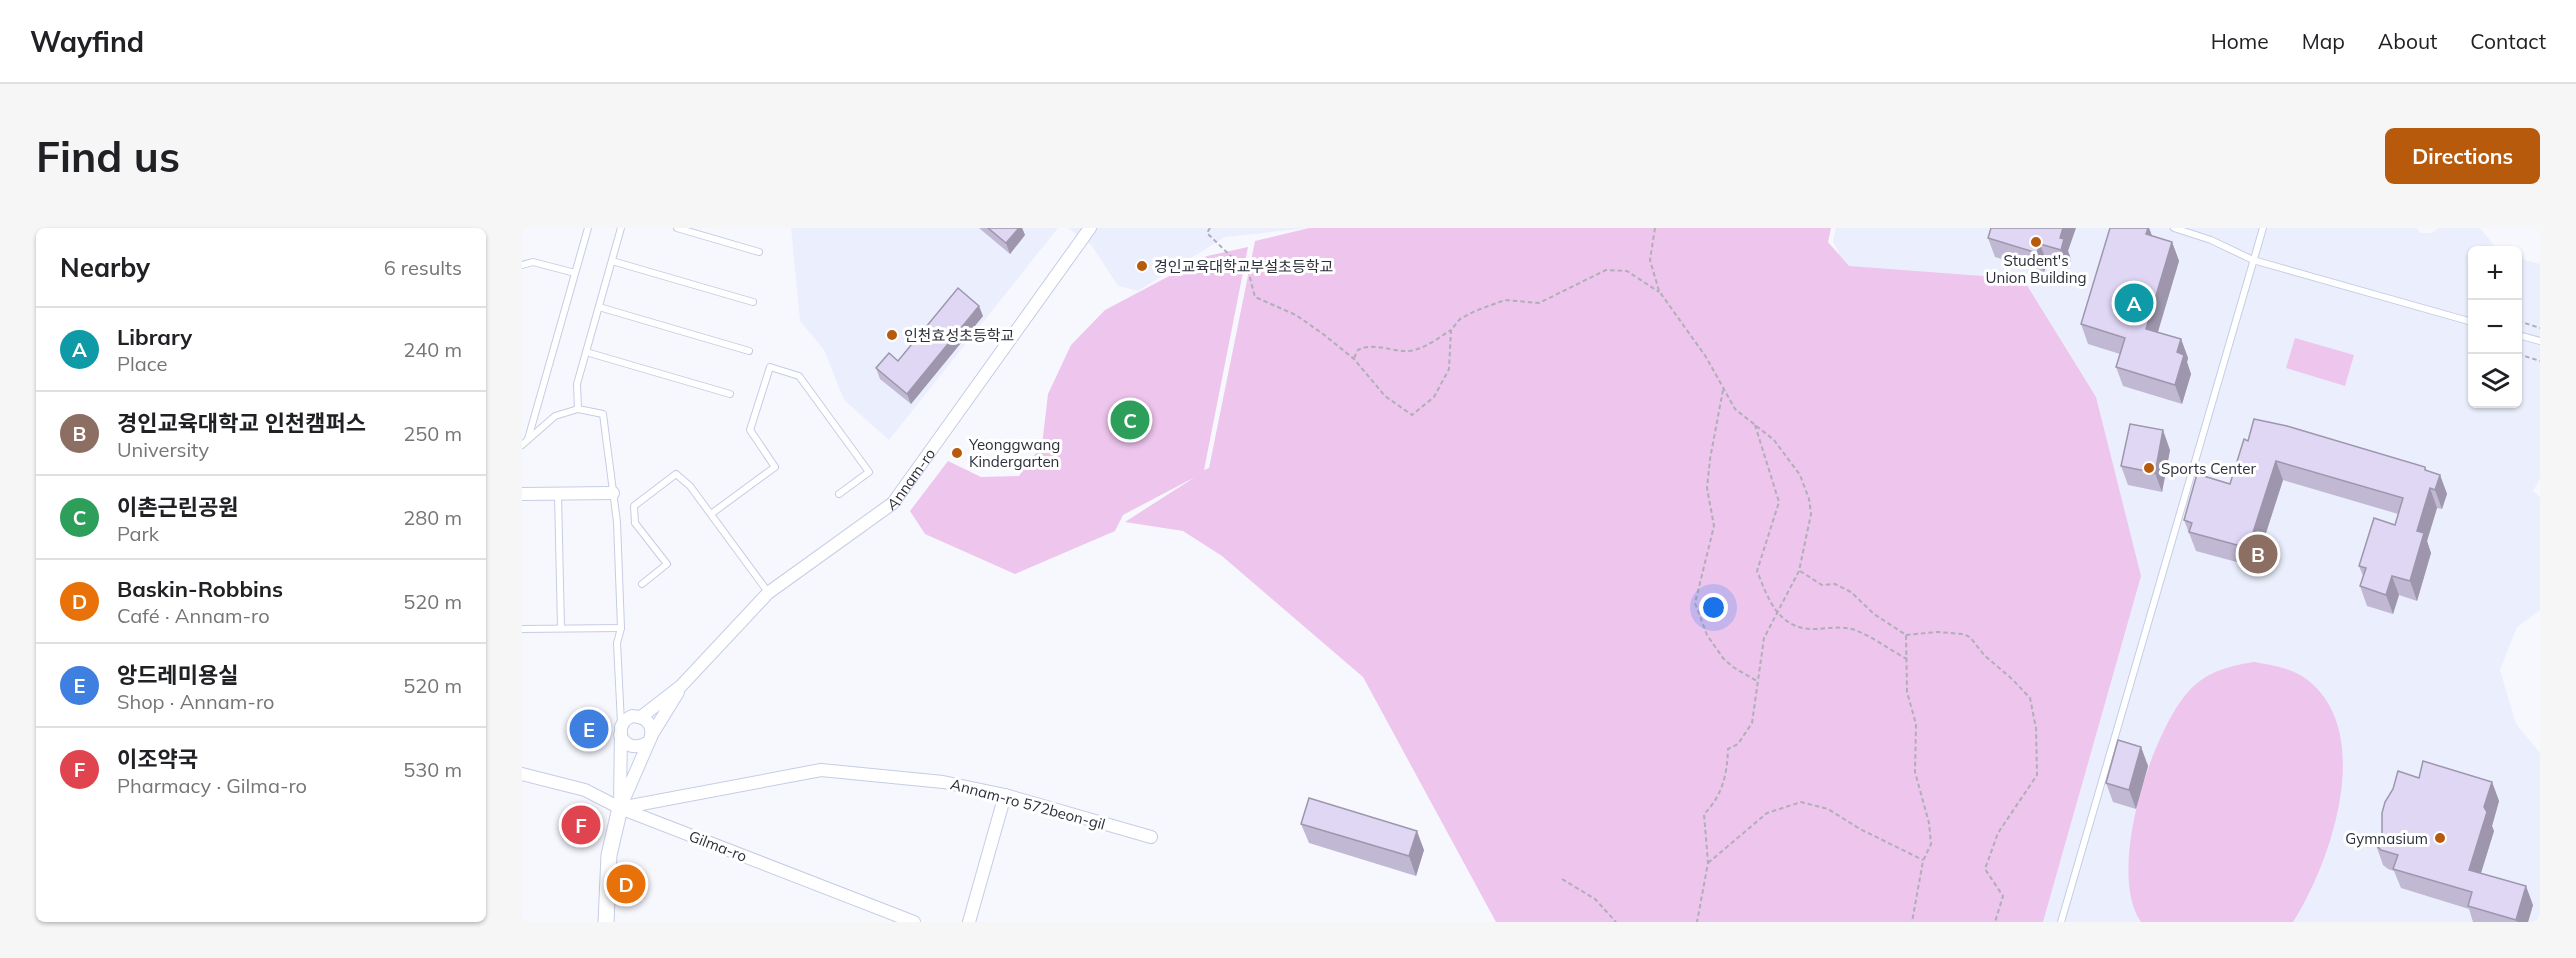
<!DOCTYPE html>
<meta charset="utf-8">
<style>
:root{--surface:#fff;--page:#f6f6f6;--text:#202124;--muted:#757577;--line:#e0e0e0;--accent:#b85a0c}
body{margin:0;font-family:Mulish,"Noto Sans KR",sans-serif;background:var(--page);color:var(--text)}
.controls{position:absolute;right:18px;top:18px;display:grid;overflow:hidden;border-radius:9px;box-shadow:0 2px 4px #0004}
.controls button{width:54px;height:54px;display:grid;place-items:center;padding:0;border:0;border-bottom:2px solid var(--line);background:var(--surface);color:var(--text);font:30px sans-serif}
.you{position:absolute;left:1192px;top:380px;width:21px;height:21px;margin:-15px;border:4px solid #fff;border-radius:50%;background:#1a73e8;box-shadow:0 0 0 9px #1a73e833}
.badge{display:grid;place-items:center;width:39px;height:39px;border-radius:50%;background:var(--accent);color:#fff;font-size:20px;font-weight:700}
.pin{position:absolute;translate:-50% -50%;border:3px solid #fff;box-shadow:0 2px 6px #0006}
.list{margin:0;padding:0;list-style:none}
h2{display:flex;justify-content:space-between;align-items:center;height:78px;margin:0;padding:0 24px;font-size:26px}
h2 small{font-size:20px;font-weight:400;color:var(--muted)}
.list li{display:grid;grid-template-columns:39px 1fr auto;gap:18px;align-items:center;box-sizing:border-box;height:84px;padding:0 24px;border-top:2px solid var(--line)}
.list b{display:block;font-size:22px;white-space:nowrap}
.list p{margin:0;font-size:20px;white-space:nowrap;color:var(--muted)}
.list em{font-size:20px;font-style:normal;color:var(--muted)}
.icon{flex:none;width:33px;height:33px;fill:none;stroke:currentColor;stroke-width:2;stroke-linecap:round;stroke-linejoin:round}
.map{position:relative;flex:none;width:2018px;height:694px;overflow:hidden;border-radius:9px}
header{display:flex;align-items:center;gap:36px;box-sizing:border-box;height:84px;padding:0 30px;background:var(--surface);border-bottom:2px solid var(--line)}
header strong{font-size:28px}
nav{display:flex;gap:33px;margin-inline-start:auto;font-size:21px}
.intro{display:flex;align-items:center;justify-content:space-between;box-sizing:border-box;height:144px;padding:0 36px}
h1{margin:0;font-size:42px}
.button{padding:15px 27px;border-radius:9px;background:var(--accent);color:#fff;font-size:21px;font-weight:700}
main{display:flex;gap:36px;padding:0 36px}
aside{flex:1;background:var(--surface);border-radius:9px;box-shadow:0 2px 4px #0004}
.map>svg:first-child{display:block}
</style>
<header>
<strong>Wayfind</strong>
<nav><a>Home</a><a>Map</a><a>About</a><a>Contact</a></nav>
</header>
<div class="intro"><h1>Find us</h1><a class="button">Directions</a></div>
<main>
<aside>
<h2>Nearby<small>6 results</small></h2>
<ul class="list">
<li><span class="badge" style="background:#0f9aa8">A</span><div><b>Library</b><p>Place</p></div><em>240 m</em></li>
<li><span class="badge" style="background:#8d6e63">B</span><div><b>경인교육대학교 인천캠퍼스</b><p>University</p></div><em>250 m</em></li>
<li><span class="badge" style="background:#2e9e5b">C</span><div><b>이촌근린공원</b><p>Park</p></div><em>280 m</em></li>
<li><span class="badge" style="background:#e8710a">D</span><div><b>Baskin-Robbins</b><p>Café · Annam-ro</p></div><em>520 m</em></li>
<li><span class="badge" style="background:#3f7fe0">E</span><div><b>앙드레미용실</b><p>Shop · Annam-ro</p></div><em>520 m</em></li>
<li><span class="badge" style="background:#e0444e">F</span><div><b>이조약국</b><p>Pharmacy · Gilma-ro</p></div><em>530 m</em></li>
</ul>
</aside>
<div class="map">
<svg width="2018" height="694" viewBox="0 0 2018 694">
<rect width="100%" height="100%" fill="#f7f8fe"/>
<!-- built -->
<g fill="#ebeffd">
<polygon points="269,0 536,0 367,212 322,172 302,122 278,93"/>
<polygon points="546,0 786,0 703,9 616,63 596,58 570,18"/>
<polygon points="1314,0 1895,0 1898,5 1909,5 1917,0 1958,0 1976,22 1950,22 1950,176 1996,176 1996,30 2018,36 2018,251 2011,263 2018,269 2018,382 1995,399 1978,442 1994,496 2018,525 2018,694 1452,694 1528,487 1311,13"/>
</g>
<!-- green -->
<g fill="#eec5ed">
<polygon points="787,0 1309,0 1306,14 1327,38 1501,51 1574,169 1619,348 1521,694 974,694 841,449 700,328 661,303 603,294 673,249 601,287 593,303 493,346 403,306 388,283 426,233 459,249 497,248 520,217 526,166 549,117 583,82 685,28 726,19 682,242 687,240 733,13"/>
<polygon points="1773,110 1832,127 1823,158 1764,140"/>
<path d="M1732,434C1748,437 1765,439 1780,448C1856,498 1810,633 1771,694H1619C1584,644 1629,506 1666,464C1683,444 1707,438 1732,434Z"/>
</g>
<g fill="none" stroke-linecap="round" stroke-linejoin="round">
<!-- service casing -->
<g stroke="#c5cde6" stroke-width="8">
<g id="service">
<polyline points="155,0 237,24"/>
<polyline points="1652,0 1689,12 1731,32 1950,94"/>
<polyline points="90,33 231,74"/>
<polyline points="0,37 11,34 53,45"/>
<polyline points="77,79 227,123"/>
<polyline points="1996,107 2018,113"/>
<polyline points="64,124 208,166"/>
<polyline points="56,181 55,156 99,0"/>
<polyline points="6,211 66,0"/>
<polyline points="0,217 33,188 56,181 81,186 95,294 99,400 95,415 99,495"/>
<polyline points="36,266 39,400"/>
<polyline points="189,286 253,239 228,202 248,139 277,148 347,244 317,266"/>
<polyline points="120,356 145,336 113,295 112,278 154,246 168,258 246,364"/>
<polyline points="0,401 99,400"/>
<polyline points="1539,694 1741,0"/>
</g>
</g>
<!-- minor casing -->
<g stroke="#c5cde6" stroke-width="14">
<g id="minor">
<polyline points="0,266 91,265"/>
<path d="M110,488C124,489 131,495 129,509L98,580L99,499L103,492Z"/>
<path id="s1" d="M119,489L159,458L246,365L371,275L568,0"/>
<path d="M98,507C104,519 113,521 125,515"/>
<polyline points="129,508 156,464"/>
<polyline points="0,546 63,562 98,580 392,694"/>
<polyline points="98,580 299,542 421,554 483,567 629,609"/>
<polyline points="447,694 483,567"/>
</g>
</g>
<!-- tertiary casing -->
<g stroke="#c5cde6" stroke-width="17">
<polyline id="tertiary" points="84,694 87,627 98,580"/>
</g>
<!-- path -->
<g stroke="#aeafb7" stroke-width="2" stroke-dasharray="4.5 3" stroke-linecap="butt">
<polyline points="688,0 685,5 727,46 733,69 774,87 801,106 832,131 863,168 890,187 912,169 927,141 929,102 938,91 953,83 983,72 1017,75 1084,42 1105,43 1137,64"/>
<path d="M1133,0L1128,32L1137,63L1184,129L1213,181L1252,212L1278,247L1287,271L1289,286L1277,343L1242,410L1230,495L1216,516L1206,521C1205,546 1201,567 1182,586L1186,635L1175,694"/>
<polyline points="1996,93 2018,100"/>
<polyline points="1996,126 2018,133"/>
<path d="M832,130L836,122C851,114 871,124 887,123C903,121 916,110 929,102"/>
<polyline points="1201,162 1188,231 1185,260 1192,298 1173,375 1185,407 1201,430 1211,439 1235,453"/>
<path d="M1233,197L1257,274L1235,343C1247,373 1257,403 1296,401C1307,400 1322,398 1333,402C1351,409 1368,422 1385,431"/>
<polyline points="1278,343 1300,357 1313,356 1329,364 1352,386 1384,407 1385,464 1394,496 1393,544 1407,595 1409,616 1401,633 1390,694"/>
<polyline points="1384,407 1415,404 1441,406 1448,409 1462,427 1490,451 1508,470 1514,500 1515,547 1476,605 1463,641 1481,668 1473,694"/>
<polyline points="1186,635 1245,585 1279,574 1306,581 1338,601 1401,632"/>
<polyline points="1040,651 1073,671 1094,694"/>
</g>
<!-- service -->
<use href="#service" stroke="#fff" stroke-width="6"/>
<!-- minor -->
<use href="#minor" stroke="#fff" stroke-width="12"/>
<!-- tertiary -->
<use href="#tertiary" stroke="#fff" stroke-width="15"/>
</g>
<!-- wall -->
<g fill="#c1b9d3">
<polygon points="457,0 500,0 503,7 488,26"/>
<polygon points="1469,0 1546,23 1549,31 1546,41 1525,35 1522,44 1473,29 1466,10"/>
<polygon points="1588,0 1627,0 1630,8 1650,14 1657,33 1636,104 1659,111 1666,130 1665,134 1669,146 1660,176 1601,158 1594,139 1598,126 1566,116 1559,96"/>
<polygon points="461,88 389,176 358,151 354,140 376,133"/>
<polygon points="1726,213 1903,239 1905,243 1918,247 1925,266 1920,281 1915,280 1905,313 1909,325 1895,373 1877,367 1871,386 1845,378 1838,358 1841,348 1837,338 1873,297 1876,286 1761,252 1733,339 1674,323 1662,292 1708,256"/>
<polygon points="1648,222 1640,264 1606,257 1599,238"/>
<polygon points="1619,519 1626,538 1614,581 1591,574 1584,555"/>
<polygon points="1897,550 1970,554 1977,573 1970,598 1972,603 1959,645 2011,677 2006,694 1951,694 1947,681 1879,660 1872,643 1866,641 1861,637 1854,617 1860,607"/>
<polygon points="779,596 902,622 894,648 787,615"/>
</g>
<!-- shaded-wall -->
<g fill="#9d96ac">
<polygon points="497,0 500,0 503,7 488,26 484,15"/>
<polygon points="1541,0 1554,0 1546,23 1549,31 1546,41 1539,22 1538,10"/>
<polygon points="1626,0 1627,0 1634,18 1624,6"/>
<polygon points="1650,14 1657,33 1631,120 1624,101"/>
<polygon points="1518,16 1525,35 1522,44 1515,25"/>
<polygon points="457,78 461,88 389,176 385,166"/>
<polygon points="1659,111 1666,130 1665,134 1669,146 1660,176 1653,157 1655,124"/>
<polygon points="1641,202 1648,222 1640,264 1633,245"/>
<polygon points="1754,233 1761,252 1733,339 1726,320"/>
<polygon points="1918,247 1925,266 1920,281 1913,262"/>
<polygon points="1908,260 1915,280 1905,313 1909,325 1895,373 1888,353 1895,303"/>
<polygon points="1870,348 1877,367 1871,386 1864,367"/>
<polygon points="1619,519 1626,538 1614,581 1607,562"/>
<polygon points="1970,554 1977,573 1970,598 1972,603 1954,661 1947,642 1962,579"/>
<polygon points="895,603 902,622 894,648 887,628"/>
<polygon points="2004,658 2011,677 2006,694 1995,694 1994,692"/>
</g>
<!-- building -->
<g fill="#e0d7f5" stroke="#9d96ac" stroke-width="1.5">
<polygon points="466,0 497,0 484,15"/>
<polygon points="1469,0 1541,0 1538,10 1542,11 1539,22 1518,16 1515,25 1466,10"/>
<polygon points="1588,0 1626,0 1624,6 1650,14 1624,101 1659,111 1655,124 1662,127 1653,157 1594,139 1603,110 1559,96"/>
<polygon points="436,60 457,78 385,166 354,140 367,125 376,133"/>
<polygon points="1732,191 1765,198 1903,239 1903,242 1918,247 1913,262 1908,260 1895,303 1902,305 1888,353 1870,348 1864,367 1838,358 1844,340 1837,338 1852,290 1873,297 1881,270 1754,233 1726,320 1667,304 1670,295 1662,292 1675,246 1708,256 1722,211 1726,213"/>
<polygon points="1608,196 1641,202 1633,245 1599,238"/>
<polygon points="1596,512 1619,519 1607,562 1584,555"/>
<polygon points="1901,533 1970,554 1962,579 1965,584 1947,642 2004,658 1994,692 1946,678 1950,664 1871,641 1876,627 1859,622 1854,617 1857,608 1860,607 1860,585 1863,574 1871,561 1876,543 1897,550"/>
<polygon points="787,570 895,603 887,628 779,596"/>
</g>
<!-- markers -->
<g fill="#b85a0c" stroke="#fff" stroke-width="2">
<circle cx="1514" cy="14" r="6"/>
<circle cx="620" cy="38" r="6"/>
<circle cx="370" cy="107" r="6"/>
<circle cx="435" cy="225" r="6"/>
<circle cx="1627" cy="240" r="6"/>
<circle cx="1918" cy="610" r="6"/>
</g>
<g text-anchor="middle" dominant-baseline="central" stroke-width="6" stroke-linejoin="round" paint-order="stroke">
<!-- poi labels -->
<g font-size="15" fill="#2d303a" stroke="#fff" text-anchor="start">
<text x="1514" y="32" text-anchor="middle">Student's<tspan x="1514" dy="17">Union Building</tspan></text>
<text x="632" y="38">경인교육대학교부설초등학교</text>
<text x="382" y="107">인천효성초등학교</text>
<text x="447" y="216">Yeonggwang<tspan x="447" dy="17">Kindergarten</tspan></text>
<text x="1639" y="240">Sports Center</text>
<text x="1906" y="610" text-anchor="end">Gymnasium</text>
</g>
<!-- street labels -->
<g font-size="15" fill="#2d303a" stroke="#fff">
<text stroke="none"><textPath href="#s1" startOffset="362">Annam-ro</textPath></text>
<text transform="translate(506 576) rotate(15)">Annam-ro 572beon-gil</text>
<text transform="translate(196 618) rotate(21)">Gilma-ro</text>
</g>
</g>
</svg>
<div class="controls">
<button>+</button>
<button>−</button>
<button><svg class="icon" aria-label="layers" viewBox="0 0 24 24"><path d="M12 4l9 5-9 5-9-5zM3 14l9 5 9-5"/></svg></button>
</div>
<div class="you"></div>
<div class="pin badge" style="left:1612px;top:75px;background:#0f9aa8">A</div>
<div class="pin badge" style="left:1736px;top:326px;background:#8d6e63">B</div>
<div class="pin badge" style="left:608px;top:192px;background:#2e9e5b">C</div>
<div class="pin badge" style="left:104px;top:656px;background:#e8710a">D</div>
<div class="pin badge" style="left:67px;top:501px;background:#3f7fe0">E</div>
<div class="pin badge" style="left:59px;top:597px;background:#e0444e">F</div>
</div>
</main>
